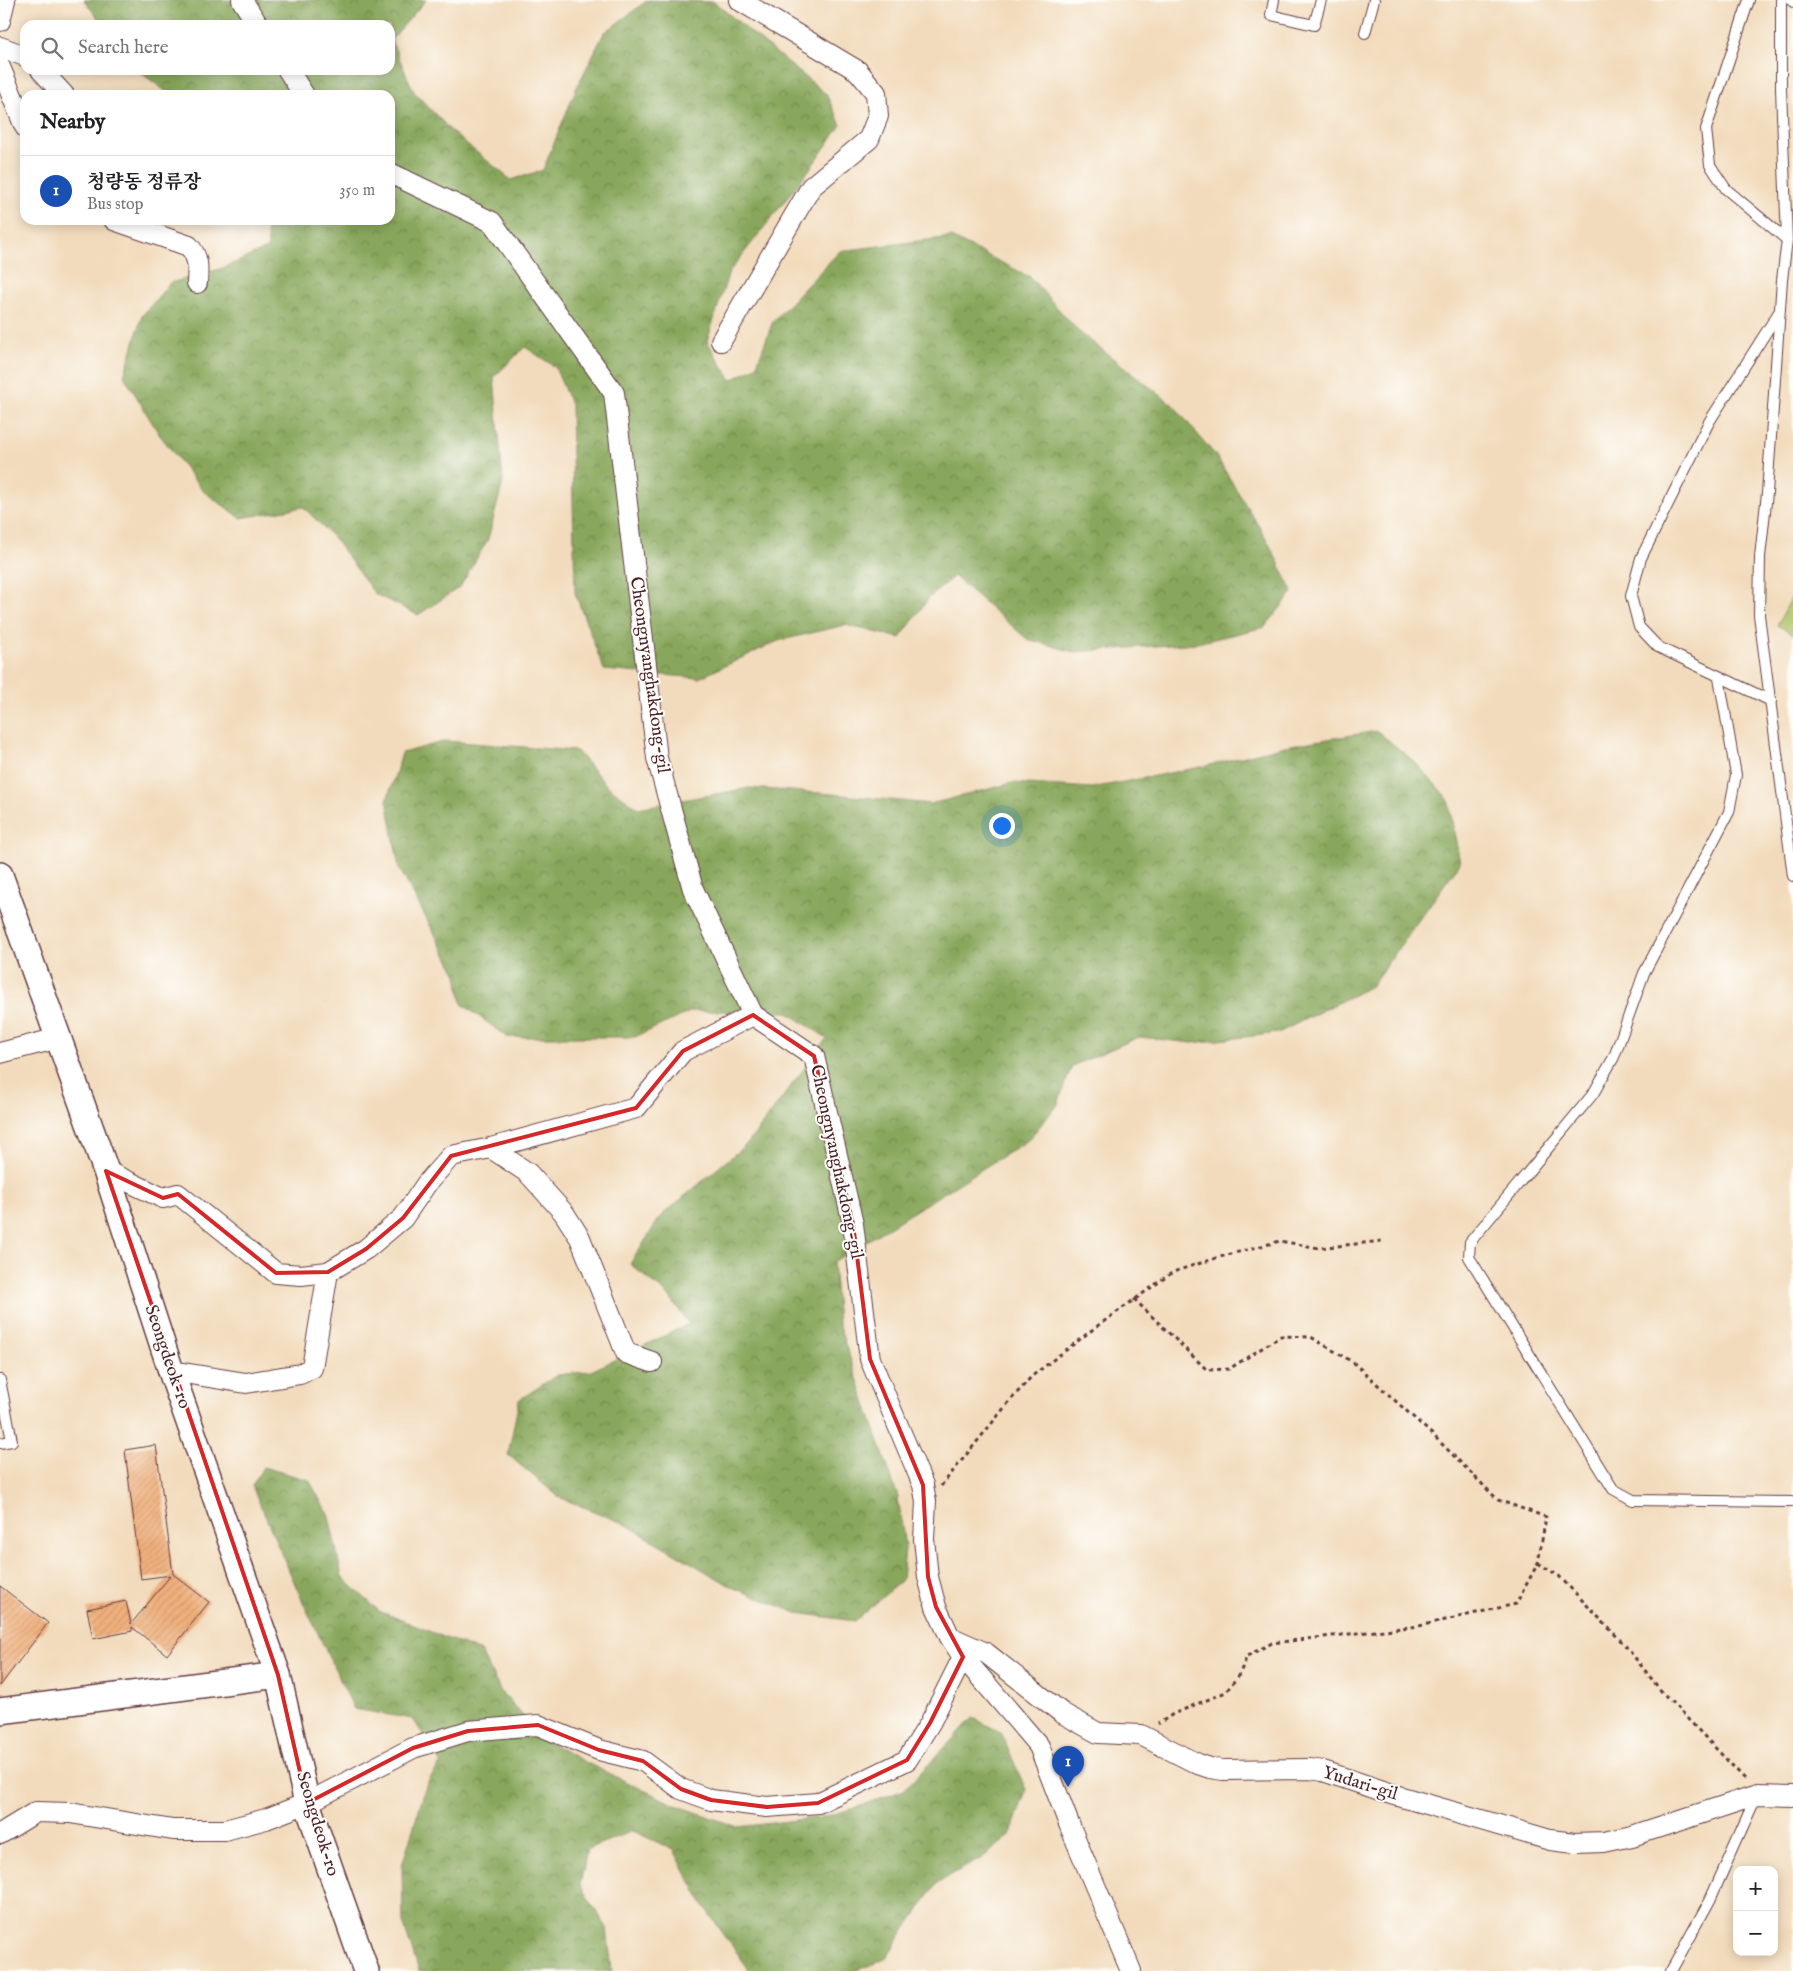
<!DOCTYPE html>
<meta charset="utf-8">
<style>
:root{--surface:#fff;--page:#f6f6f6;--text:#202124;--muted:#757577;--line:#e0e0e0;--accent:#0b8043}
body{margin:0;font-family:"IM FELL English","Noto Serif KR",serif;background:var(--page);color:var(--text)}
.controls{position:absolute;right:15px;bottom:15px;display:grid;overflow:hidden;border-radius:10px;box-shadow:0 2px 12px #0003}
.controls button{width:45px;height:45px;display:grid;place-items:center;padding:0;border:0;border-bottom:1px solid var(--line);background:var(--surface);color:var(--text);font:25px sans-serif}
.you{position:absolute;left:1001px;top:825px;width:18px;height:18px;margin:-12px;border:4px solid #fff;border-radius:50%;background:#1a73e8;box-shadow:0 0 0 8px #1a73e833}
.badge{display:grid;place-items:center;width:32px;height:32px;border-radius:50%;background:var(--accent);color:#fff;font-size:16px;font-weight:700}
.pin{position:absolute;translate:-50% -41px;filter:drop-shadow(0 1px 2px #0008)}
.pin::after{content:'';position:absolute;top:26px;width:18px;height:15px;background:inherit;clip-path:polygon(0 0,100% 0,50% 100%)}
.list{margin:0;padding:0;list-style:none}
h2{display:flex;justify-content:space-between;align-items:center;height:65px;margin:0;padding:0 20px;font-size:21px}
h2 small{font-size:16px;font-weight:400;color:var(--muted)}
.list li{display:grid;grid-template-columns:32px 1fr auto;gap:15px;align-items:center;box-sizing:border-box;height:70px;padding:0 20px;border-top:1px solid var(--line)}
.list b{display:block;font-size:19px;white-space:nowrap}
.list p{margin:0;font-size:16px;white-space:nowrap;color:var(--muted)}
.list em{font-size:16px;font-style:normal;color:var(--muted)}
.icon{flex:none;width:28px;height:28px;fill:none;stroke:currentColor;stroke-width:2;stroke-linecap:round;stroke-linejoin:round}
.map{position:relative;flex:none;width:1793px;height:1971px;overflow:hidden}
.search{position:absolute;background:var(--surface);box-shadow:0 2px 12px #0003;left:20px;top:20px;width:375px;height:55px;display:flex;align-items:center;gap:12px;box-sizing:border-box;padding:0 18px;border-radius:15px;color:var(--muted);font-size:19px}
.panel{position:absolute;background:var(--surface);box-shadow:0 2px 12px #0003;left:20px;top:90px;width:375px;height:135px;border-radius:15px}
.map>svg:first-child{display:block}
</style>
<div class="map">
<svg width="1793" height="1971" viewBox="0 0 1793 1971">
<defs>
<pattern id="forest-crowns" width="20" height="18" patternUnits="userSpaceOnUse" patternTransform="scale(1.25)"><rect width="20" height="18" fill="#88a75b"/><path d="M2 6a3 3 0 1 1 6 0M12 15a3 3 0 1 1 6 0" fill="none" stroke="#71874b"/></pattern>
<pattern id="building-hatch" width="6" height="6" patternUnits="userSpaceOnUse" patternTransform="scale(1.25)"><rect width="6" height="6" fill="#f0b07d"/><path d="M-1 1l2-2M0 6l6-6M5 7l2-2" fill="none" stroke="#cf976c"/></pattern>
</defs>
<rect width="100%" height="100%" fill="#fdfcf7"/>
<filter id="ink" filterUnits="userSpaceOnUse"><feTurbulence type="fractalNoise" baseFrequency=".02" numOctaves="2"/><feDisplacementMap in="SourceGraphic" scale="10" xChannelSelector="R" yChannelSelector="G"/><feConvolveMatrix kernelMatrix="1 2 1 2 8 2 1 2 1" color-interpolation-filters="sRGB"/></filter>
<filter id="wash" filterUnits="userSpaceOnUse"><feTurbulence type="fractalNoise" baseFrequency=".0096" numOctaves="4" result="noise"/><feDisplacementMap in="SourceGraphic" scale="20" xChannelSelector="R" yChannelSelector="G"/><feGaussianBlur stdDeviation="1.12" result="paint"/><feColorMatrix in="noise" values="0 0 0 0 0 0 0 0 0 0 0 0 0 0 0 0 0 1.4 0 .05"/><feComposite in="paint" operator="in"/></filter>
<g filter="url(#wash)">
<rect width="100%" height="100%" fill="#f2dbbc"/>
<!-- forest -->
<g fill="url(#forest-crowns)" stroke="#696343">
<polygon points="84,0 426,0 391,40 414,92 454,134 511,180 543,170 576,89 604,33 648,0 714,2 826,94 841,125 809,170 729,272 707,341 731,380 756,367 773,321 840,251 951,237 1030,277 1078,331 1173,405 1216,456 1266,538 1293,592 1265,627 1197,643 1074,652 1027,639 954,576 929,598 900,638 845,625 778,641 699,678 604,670 575,593 571,405 555,367 525,347 494,377 503,482 488,539 460,587 418,615 375,594 334,538 303,507 241,518 203,491 159,434 124,376 142,316 170,283 223,268 268,248 266,220 390,220 390,95 171,95 137,70 390,70 390,25 103,25"/>
<polygon points="1377,731 1416,763 1448,799 1460,863 1371,986 1278,1033 1192,1043 1139,1037 1072,1066 1057,1106 1027,1141 833,1262 838,1323 898,1497 905,1548 902,1580 855,1621 797,1613 734,1588 625,1524 559,1497 508,1455 519,1400 557,1375 591,1371 689,1324 668,1295 630,1264 661,1216 749,1142 827,1038 787,1012 692,1011 635,1037 507,1037 462,1004 457,975 399,868 387,800 402,753 446,741 577,751 607,786 638,808 749,788 833,794 930,804 1012,783 1092,788 1206,766 1285,746"/>
<polygon points="263,1467 309,1480 329,1516 342,1577 379,1611 481,1652 501,1692 545,1740 583,1761 673,1804 738,1827 822,1817 855,1808 904,1790 973,1718 1001,1732 1026,1790 1010,1836 982,1858 938,1882 885,1959 855,1971 750,1971 705,1908 674,1850 633,1831 587,1849 580,1885 607,1928 612,1971 419,1971 403,1923 402,1865 427,1783 441,1763 413,1719 354,1709 302,1600 252,1486"/>
</g>
<!-- garden -->
<polygon fill="#abc166" stroke="#7a7048" points="1793,595 1793,634 1777,625"/>
<g id="blocks">
<!-- building -->
<g fill="url(#building-hatch)">
<polygon points="156,1445 173,1574 209,1602 167,1655 132,1627 132,1631 93,1639 87,1609 126,1601 131,1624 171,1575 141,1579 125,1450"/>
<polygon points="0,1586 48,1623 0,1686"/>
</g>
</g>
</g>
<g filter="url(#ink)">
<use href="#blocks" fill-opacity="0" stroke="#633b41" stroke-width="1"/>
<g fill="none" stroke-linecap="round" stroke-linejoin="round">
<!-- service casing -->
<g stroke="#633b41" stroke-width="12">
<g id="service">
<polyline points="1274,0 1271,15 1314,25 1321,0"/>
<polyline points="1749,0 1706,129 1710,165 1726,189 1787,240"/>
<polyline points="1781,0 1781,89 1787,240 1782,280 1767,493 1760,557 1759,615 1793,876"/>
<polyline points="1791,0 1793,2"/>
<polyline points="1365,33 1374,0"/>
<polyline points="1719,677 1736,775 1729,812 1644,973 1614,1057 1593,1094 1470,1242 1469,1257 1613,1489 1633,1500 1793,1502"/>
<polyline points="1771,701 1658,647 1639,627 1631,596 1641,558 1709,422 1779,312"/>
<polyline points="0,1380 12,1441 0,1443"/>
<polyline points="1671,1971 1710,1900 1757,1795"/>
</g>
</g>
<!-- minor casing -->
<g stroke="#633b41" stroke-width="22">
<g id="minor">
<polyline points="242,0 258,25"/>
<polyline points="0,21 5,0"/>
<polyline points="0,47 25,56"/>
<polyline points="0,67 25,127"/>
<polyline points="41,70 64,95"/>
<polyline points="288,70 304,95"/>
<polyline points="390,173 492,222 614,393 657,758 693,889 753,1015 814,1056 853,1224 870,1359 923,1485 926,1501 924,1539 928,1577 936,1607 950,1637 963,1657 1039,1746 1069,1824 1131,1971"/>
<path d="M114,220L189,246C199,258 198,267 197,283"/>
<polyline points="721,341 811,187 869,139 878,116 876,93 858,71 739,0"/>
<polyline points="0,1053 59,1038"/>
<polyline points="491,1148 528,1173 564,1213 580,1238 626,1353 652,1362"/>
<polyline points="106,1171 163,1198 178,1194 276,1273 301,1275 328,1272 366,1249 403,1218 427,1183 451,1156 491,1148 636,1108 683,1051 753,1015"/>
<polyline points="171,1371 246,1383 300,1374 312,1368 328,1272"/>
<polyline points="950,1637 986,1653 1062,1713 1098,1733 1141,1735 1198,1764 1210,1768 1223,1770 1310,1769 1323,1771 1395,1795 1550,1840 1575,1843 1604,1842 1632,1836 1757,1795 1793,1796"/>
<polyline points="0,1834 36,1812 70,1813 173,1830 225,1830 266,1819 307,1803 413,1748 468,1731 538,1725 599,1750 643,1761 681,1789 711,1800 767,1807 818,1803 907,1760 930,1723 963,1657"/>
</g>
</g>
<!-- tertiary casing -->
<g stroke="#633b41" stroke-width="28">
<g id="tertiary">
<polyline points="0,875 106,1171 171,1371 278,1675 307,1803 366,1971"/>
<polyline points="0,1711 278,1675"/>
</g>
</g>
<!-- path -->
<g stroke="#633b41" stroke-width="3" stroke-dasharray="4 4" stroke-linecap="butt">
<polyline points="1134,1299 1207,1370 1229,1369 1281,1336 1311,1337 1354,1363 1435,1437 1498,1500 1546,1517 1538,1563 1516,1604 1419,1626 1272,1643 1247,1656 1240,1673 1226,1692 1173,1714 1158,1724"/>
<polyline points="941,1486 1009,1402 1032,1376 1096,1327 1173,1272 1216,1258 1280,1241 1319,1248 1382,1241"/>
<polyline points="1538,1563 1559,1576 1624,1644 1662,1692 1746,1780"/>
</g>
<!-- service -->
<use href="#service" stroke="#fff" stroke-width="10"/>
<!-- minor -->
<use href="#minor" stroke="#fff" stroke-width="20"/>
<!-- tertiary -->
<use href="#tertiary" stroke="#fff" stroke-width="25"/>
</g>
</g>
<!-- marked area -->
<path fill="none" stroke="#d62828" stroke-width="4" stroke-linejoin="round" d="M753,1015L814,1056L853,1224L870,1359L923,1485L928,1577L936,1607L963,1657L930,1723L907,1760L818,1803L767,1807L711,1800L681,1789L643,1761L599,1750L538,1725L468,1731L413,1748L307,1803L278,1675L106,1171L163,1198L178,1194L276,1273L328,1272L366,1249L403,1218L451,1156L636,1108L683,1051Z"/>
<g text-anchor="middle" dominant-baseline="central" stroke-width="4" stroke-linejoin="round" paint-order="stroke">
<!-- street labels -->
<g font-size="18" fill="#4a1f2b" stroke="#fdfcf7">
<text transform="translate(649 675) rotate(82)">Cheongnyanghakdong-gil</text>
<text transform="translate(836 1162) rotate(78)">Cheongnyanghakdong-gil</text>
<text transform="translate(167 1357) rotate(71)">Seongdeok-ro</text>
<text transform="translate(1360 1784) rotate(17)">Yudari-gil</text>
<text transform="translate(317 1824) rotate(73)">Seongdeok-ro</text>
</g>
</g>
</svg>
<div class="controls">
<button>+</button>
<button>−</button>
</div>
<div class="you"></div>
<div class="pin badge" style="left:1068px;top:1787px;background:#1a4fb4">1</div>
<div class="search"><svg class="icon" aria-label="search" viewBox="0 0 24 24"><circle cx="10" cy="10" r="6"/><path d="M15 15l6 6"/></svg>Search here</div>
<section class="panel">
<h2>Nearby<small></small></h2>
<ul class="list">
<li><span class="badge" style="background:#1a4fb4">1</span><div><b>청량동 정류장</b><p>Bus stop</p></div><em>350 m</em></li>
</ul>
</section>
</div>
